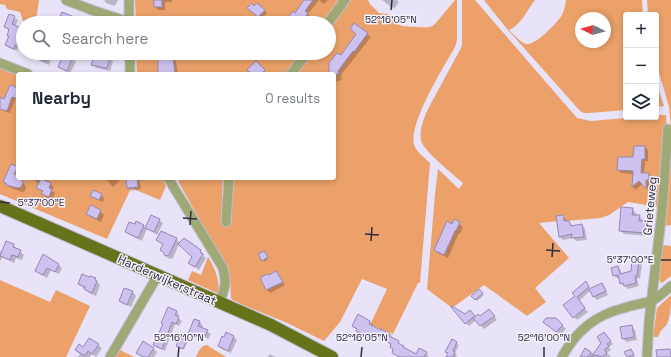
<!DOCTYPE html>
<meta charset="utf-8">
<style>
:root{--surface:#fff;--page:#f6f6f7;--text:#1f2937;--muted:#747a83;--line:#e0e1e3}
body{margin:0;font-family:"Space Grotesk",sans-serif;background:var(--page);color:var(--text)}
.controls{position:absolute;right:12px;top:12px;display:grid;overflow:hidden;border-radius:4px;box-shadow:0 2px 6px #0003}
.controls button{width:36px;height:36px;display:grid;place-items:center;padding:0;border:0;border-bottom:1px solid var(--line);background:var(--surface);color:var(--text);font:20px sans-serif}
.compass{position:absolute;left:575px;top:12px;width:36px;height:36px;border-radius:50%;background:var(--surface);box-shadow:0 2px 6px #0003;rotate:275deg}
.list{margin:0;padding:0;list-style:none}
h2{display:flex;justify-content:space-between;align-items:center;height:52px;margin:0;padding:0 16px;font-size:17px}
h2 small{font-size:13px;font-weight:400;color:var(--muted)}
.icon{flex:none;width:22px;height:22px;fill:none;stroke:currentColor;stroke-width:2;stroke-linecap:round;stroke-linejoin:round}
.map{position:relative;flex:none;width:671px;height:357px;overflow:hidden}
.search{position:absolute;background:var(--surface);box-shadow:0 2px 6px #0003;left:16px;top:16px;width:320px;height:44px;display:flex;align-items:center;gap:10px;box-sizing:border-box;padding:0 14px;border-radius:22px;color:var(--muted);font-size:15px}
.panel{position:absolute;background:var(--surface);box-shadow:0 2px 6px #0003;left:16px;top:72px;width:320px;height:108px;border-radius:4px}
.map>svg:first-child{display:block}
</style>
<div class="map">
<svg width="671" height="357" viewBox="0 0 671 357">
<rect width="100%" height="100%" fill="#e8e3f8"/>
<!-- green -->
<g fill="#eba169" fill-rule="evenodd">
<polygon points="0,0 39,0 36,21 30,23 23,21 20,12 7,9 5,5 0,4"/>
<polygon points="135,0 340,0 323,23 136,23"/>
<path d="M351,0H368L370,4L379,13L389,14C398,28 402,26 416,27C424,27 429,29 435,24L455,0H457V40L455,47C445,65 405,128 415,147C418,153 425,158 430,163L420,283H418L393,334L370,325L387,289L362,279L340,322L324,341L285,322L243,305L231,299L230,279L227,269L178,181L187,178H223L221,222L231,223L233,178H334V74H297L313,53H329V30Z"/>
<path d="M462,0H475L577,118L591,121L637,117H656V115H666L667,130L658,207L628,202L609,215L601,218L565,221L564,215L558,216L559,221L539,223L569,258L535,288L546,302L527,316L484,285L452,308L427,289L435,194L438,169L459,189L463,183C454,175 422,150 421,140C419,130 424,118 428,109L462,46Z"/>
<path d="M484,0H535C527,10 521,25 509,30C513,34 520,42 526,44C535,46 557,23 562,15C564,11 565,5 566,0H642L643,15H626V110L589,113H584L580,111L507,29ZM581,18H605V42H581Z"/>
<polygon points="647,0 671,0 671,225 664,226 671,129 669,107 656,62 656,15 648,15"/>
<polygon points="136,53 301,53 286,74 137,74"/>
<polygon points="0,65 18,74 18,178 162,178 166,186 160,200 131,188 107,239 0,194"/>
<polygon points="656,82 664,106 656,107"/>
<polygon points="662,245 671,246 671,276 662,283 658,279"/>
<path d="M208,257C216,269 219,280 219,294L188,280L192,271L201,275Z"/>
<polygon points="0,280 50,302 56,290 90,306 66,357 0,357"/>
<path d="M671,295C671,305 671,315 667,324C663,329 660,330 658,337H653L657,308Z"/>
<path d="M207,345L210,347L226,357H196C199,351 200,346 207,345Z"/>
<polygon points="118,349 134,357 114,357"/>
</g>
<!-- shadow -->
<g fill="#0003">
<polygon points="104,0 118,0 115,6 106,3"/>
<polygon points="155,0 172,0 172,2 165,2 165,10 158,10 155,7"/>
<polygon points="305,0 328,0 324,4 319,0 308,14 311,17 306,23 286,23 295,14"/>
<polygon points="382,0 397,0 399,2 394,9"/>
<polygon points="257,4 267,13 260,21 263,23 248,23 256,15 254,7"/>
<polygon points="62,14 74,18 77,21 77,23 60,23"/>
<polygon points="10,15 18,20 15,27 23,30 23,49 18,47 17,51 9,48 6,45 9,37 8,35 10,31 5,27"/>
<polygon points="210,21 216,21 218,23 210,23"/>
<polygon points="357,34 367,34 371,37 341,75 342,80 334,82 334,74 331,74 341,57"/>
<polygon points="36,53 51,53 53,55 49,65 38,60 34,57"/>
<polygon points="158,53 170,53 170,57 173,57 176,61 178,74 159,74"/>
<polygon points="72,57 76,61 70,74 63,70 59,67"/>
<polygon points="109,58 113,61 110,71 96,68 92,64"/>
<polygon points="256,63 267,74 253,74"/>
<polygon points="18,90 18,100 15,99 10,113 4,111 0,106 5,100"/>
<polygon points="645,147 648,150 648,161 645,161 644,174 649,174 652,177 651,183 649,183 649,190 643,184 635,190 633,187 634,174 621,173 618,170 634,158"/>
<polygon points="18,169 18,178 22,181 26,187 25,191 22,192 11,188 4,182 12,179 13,179"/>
<polygon points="35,178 45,178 54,187 52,191 55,193 52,200 46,197 42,194 43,193 38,188 39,184 34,180"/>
<polygon points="109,178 122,178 113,187 107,180"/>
<polygon points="123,178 139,178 141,189 131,191 128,188 127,182"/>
<polygon points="101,195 104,198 103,202 95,199 92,196"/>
<polygon points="91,207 100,211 104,215 101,222 91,217 88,214"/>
<polygon points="632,209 636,213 636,216 639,216 643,220 643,222 646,222 650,226 649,236 624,234 620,230"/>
<polygon points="563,216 566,219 567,222 569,222 573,227 582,225 585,229 587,240 576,241 573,238 563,240 560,237"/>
<polygon points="159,220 163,223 157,235 147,228 142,241 130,235 126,231 143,226 146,228"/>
<polygon points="455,221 463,227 460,234 459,233 448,258 438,253 435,249"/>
<polygon points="161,232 176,239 180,243 200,251 204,254 203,256 206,258 199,270 190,263 194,257 179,244 173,258 169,259 166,256 164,245 157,240"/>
<polygon points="13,245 24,255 22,260 16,258 14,263 2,257 0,262 0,251 2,253"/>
<polygon points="265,254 268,259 264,262 263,260"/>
<polygon points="638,261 642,264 640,278 637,279 639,286 628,289 621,283 620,278 617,278 613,275 618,267 621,271 622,275 632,272"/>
<polygon points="58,264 62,268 59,274 51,270 47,278 40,274 36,271"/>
<polygon points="276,272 285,285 270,293 267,290 261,278 269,276"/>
<polygon points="95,279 100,285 96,296 89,293 79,284"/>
<polygon points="586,282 591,289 601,284 605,287 608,295 597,300 594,297 591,290 579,301 588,312 577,320 564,305 576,296"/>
<polygon points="125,289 133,292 136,296 131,307 124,304 120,301"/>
<polygon points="479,290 484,295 477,301 473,296"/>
<polygon points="453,309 465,316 470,312 475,318 492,314 497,320 484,329 476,320 469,326"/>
<polygon points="177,312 179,315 178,318 182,321 179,326 175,324 165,351 157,347 154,345"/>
<polygon points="556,319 566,329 560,335 548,325"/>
<polygon points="195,320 200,322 203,326 202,328 211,334 208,339 203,336 201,341 192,337 189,333"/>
<polygon points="370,322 373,325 372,327 390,334 393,338 392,339 403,347 410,354 409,357 398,357 393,353 394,350 391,347 392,345 375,336 373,340 361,334 353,326"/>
<polygon points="631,326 635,330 637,340 626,342 623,338"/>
<polygon points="226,334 234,337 237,340 231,353 222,349 219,346"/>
<polygon points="607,336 613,344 609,347 611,350 607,353 611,357 581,357 586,349 594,354"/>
<polygon points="186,341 187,343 184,349 179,347"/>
<polygon points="452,341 459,345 455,353 457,355 456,357 447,357 448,354 446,352"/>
<polygon points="98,345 102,348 96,357 92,354 90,357 78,357 80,354 76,350"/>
<polygon points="153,348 157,352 154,357 142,357 137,353"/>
<polygon points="631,350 632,352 635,357 628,357 626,353"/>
<polygon points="426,353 429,357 416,357"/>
<polygon points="269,354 276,357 268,357"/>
</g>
<!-- building -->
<g fill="#cec2f0" stroke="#9487b6">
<rect x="154" y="0" width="8" height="7"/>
<polygon points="304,0 313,0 305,11 308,13 301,23 284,23 293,11 295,13"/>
<polygon points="252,3 254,6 257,3 265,10 258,17 247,8"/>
<polygon points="62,12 74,17 72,23 57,23"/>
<polygon points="9,14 15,16 12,24 23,29 17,46 15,45 14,49 5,45 9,36 7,36 9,29 4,27"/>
<polygon points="253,16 261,23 247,23"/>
<polygon points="354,23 368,33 354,52 353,51 338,71 339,74 329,74 329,63 337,53 341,55 356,34 350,29"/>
<polygon points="24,53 49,53 46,62"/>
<polygon points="64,53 73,56 67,71 58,67"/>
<polygon points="95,53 110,57 107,68 91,65"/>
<polygon points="173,56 175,74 158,74 158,57"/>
<polygon points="256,61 265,70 261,74 252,74 247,70"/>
<polygon points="10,85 18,88 18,99 12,97 7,111 0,109 0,97 4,99"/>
<polygon points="634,146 645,146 645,159 642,159 641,173 649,173 649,180 646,180 646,189 639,181 632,187 633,171 617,170 618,157 633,157"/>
<polygon points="11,164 18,167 14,174 18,176 18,178 22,180 23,183 21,187 18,188 6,185 6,183 3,182"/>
<polygon points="126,178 137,178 138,187 127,188"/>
<polygon points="41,179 51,183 49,188 52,189 49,197 41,194 43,191 36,188"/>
<polygon points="93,190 102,194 99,200 90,196"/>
<polygon points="91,205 101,210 97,219 86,214"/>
<polygon points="621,207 633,208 632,215 640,215 639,221 646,221 646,233 619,231"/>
<polygon points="151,215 160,219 154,232 145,228"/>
<polygon points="563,215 564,221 569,221 571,226 582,224 584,237 571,238 572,234 559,237 556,216"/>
<polygon points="454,219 460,222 456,231 455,231 444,255 434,250 447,221 452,224"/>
<polygon points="136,221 144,225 138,238 125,232 129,222 135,224"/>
<polygon points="161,231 177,238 169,255 165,256 163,252 160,250 163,244 156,240"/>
<polygon points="184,238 201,250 200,252 203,254 195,267 188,263 192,257 178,244"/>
<polygon points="6,241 14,244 13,247 21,250 18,257 12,255 10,260 0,256"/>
<polygon points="264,251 268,257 262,261 258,254"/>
<polygon points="43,254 59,264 55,272 47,268 43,275 35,271"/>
<polygon points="632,259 639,260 637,276 635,276 636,283 624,286 623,283 620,284 618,275 613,276 611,268 618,266 620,274 631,271"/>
<polygon points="276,271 283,282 266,290 260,278 267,274 269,275"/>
<polygon points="82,274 89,277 90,276 96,278 95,280 97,281 92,293 84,289 85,287 78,284"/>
<polygon points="586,281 589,287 577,297 585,308 573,318 563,305 575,296 572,293"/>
<polygon points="602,283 606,291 593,297 589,289"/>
<polygon points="124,288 133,291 127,305 119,301"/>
<polygon points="479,289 483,293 475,300 471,296"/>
<polygon points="452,306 465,314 470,310 475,316 465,324 451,307"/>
<polygon points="168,307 177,311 175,315 179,317 176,324 172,322 162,349 153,345 163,324 161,323"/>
<polygon points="489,309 495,316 480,326 473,318 478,314 480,316"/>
<polygon points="358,314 370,321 369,324 381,330 381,329 390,334 389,336 399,341 398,343 404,346 403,347 416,354 419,348 427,352 424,357 400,357 392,353 393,349 390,347 391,344 371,333 369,337 356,331 357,329 352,326"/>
<polygon points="546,318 556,318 563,325 556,332 543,322"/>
<polygon points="194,319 200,321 198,326 208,330 205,336 200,334 198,338 188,334"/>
<polygon points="632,325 634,337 622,339 620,327"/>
<polygon points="226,332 234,336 228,351 218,346 222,336 224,337"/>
<polygon points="604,332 611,341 607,344 609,346 604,350 607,353 602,357 596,355 591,357 601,343 597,337"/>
<polygon points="89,338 99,344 92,354 88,351 85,356 75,350 79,344 83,347"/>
<polygon points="180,338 187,340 183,349 176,346"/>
<polygon points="452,339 457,342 453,351 455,352 453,357 446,357 448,353 445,352"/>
<polygon points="143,341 154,348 148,357 143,357 136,353"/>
<polygon points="585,348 591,352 588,357 580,357"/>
<polygon points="631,349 634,355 627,357 624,352"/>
<polygon points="670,349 671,357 657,357 656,350"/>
</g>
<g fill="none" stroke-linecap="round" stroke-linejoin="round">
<!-- minor casing -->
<g stroke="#c3bed3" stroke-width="11">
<g id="minor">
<polyline points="66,0 92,10 129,22"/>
<polyline points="129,0 129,23"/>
<polyline points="328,23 345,0"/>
<polyline points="130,53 130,74"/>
<polyline points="0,63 28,74"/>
<polyline points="291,74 307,53"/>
<path d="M168,178L223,268C227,283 225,289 219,303"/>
<polyline points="226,222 229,178"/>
<polyline points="110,357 158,275"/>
<path d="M562,357C576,331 595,315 624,308C632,305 642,304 651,301C658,298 665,291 671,286"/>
<polyline points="647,357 649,322 662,211 668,129"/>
</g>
</g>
<!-- major casing -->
<g stroke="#c3bed3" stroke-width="14">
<polyline id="major" points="0,206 271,325 332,357"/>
</g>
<!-- minor -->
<use href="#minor" stroke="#9fa975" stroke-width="9"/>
<!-- major -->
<use href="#major" stroke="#67731b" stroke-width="12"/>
</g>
<!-- ticks -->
<path fill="none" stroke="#312b3e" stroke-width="1.5" d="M391,10L392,0M0,202L10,203M183,218L197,219M190,225L191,211M365,234L379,235M371,241L372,227M546,250L560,251M552,257L553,243M661,260H671M178,357L179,347M361,357L362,347M544,357V347"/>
<g text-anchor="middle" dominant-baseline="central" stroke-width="3" stroke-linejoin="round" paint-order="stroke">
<!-- street labels -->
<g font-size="12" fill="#312b3e" stroke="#f5f2fc">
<text transform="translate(650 206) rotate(-85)">Grieteweg</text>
<text transform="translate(167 280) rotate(24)">Harderwijkerstraat</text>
</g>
</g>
<g font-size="10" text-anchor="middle" fill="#312b3e" stroke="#f5f2fc" stroke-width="3" stroke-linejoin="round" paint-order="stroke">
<text x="391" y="23">52°16'05"N</text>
<text x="41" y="206">5°37'00"E</text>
<text x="630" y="263">5°37'00"E</text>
<text x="179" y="341">52°16'10"N</text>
<text x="362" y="341">52°16'05"N</text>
<text x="544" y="341">52°16'00"N</text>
</g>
</svg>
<div class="controls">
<button>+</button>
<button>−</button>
<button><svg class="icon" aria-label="layers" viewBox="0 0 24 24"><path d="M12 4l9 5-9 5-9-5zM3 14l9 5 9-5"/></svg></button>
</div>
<svg class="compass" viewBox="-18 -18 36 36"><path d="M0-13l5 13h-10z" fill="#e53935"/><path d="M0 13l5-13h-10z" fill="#747a83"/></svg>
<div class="search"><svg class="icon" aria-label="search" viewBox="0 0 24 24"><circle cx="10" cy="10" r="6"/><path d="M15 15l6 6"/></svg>Search here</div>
<section class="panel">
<h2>Nearby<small>0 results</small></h2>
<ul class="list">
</ul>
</section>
</div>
